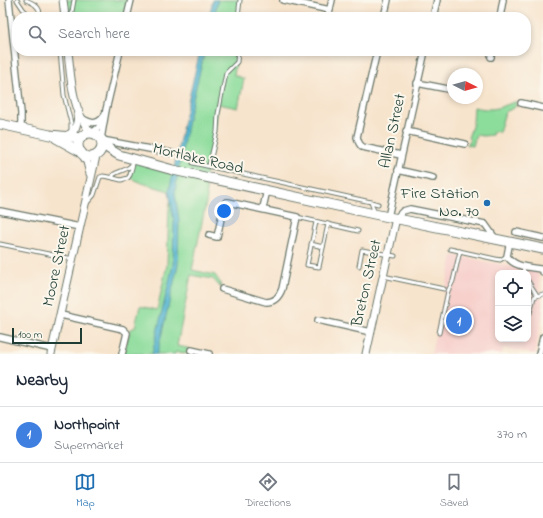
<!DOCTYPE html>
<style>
:root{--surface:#fff;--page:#f2f2f3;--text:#1f2937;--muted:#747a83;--line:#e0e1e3;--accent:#1f6fb2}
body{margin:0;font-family:"Indie Flower",sans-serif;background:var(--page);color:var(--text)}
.controls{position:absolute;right:12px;bottom:12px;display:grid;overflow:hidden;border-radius:8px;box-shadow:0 2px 6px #0003}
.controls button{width:36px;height:36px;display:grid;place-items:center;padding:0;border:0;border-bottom:1px solid var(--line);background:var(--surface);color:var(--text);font:20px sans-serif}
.compass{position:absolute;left:447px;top:68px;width:36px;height:36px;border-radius:50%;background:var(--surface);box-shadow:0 2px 6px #0003;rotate:95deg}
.scale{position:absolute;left:12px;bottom:10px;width:70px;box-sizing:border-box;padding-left:4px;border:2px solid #1f3d34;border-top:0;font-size:11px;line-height:14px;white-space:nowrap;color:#1f3d34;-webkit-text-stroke:3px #fbf7ec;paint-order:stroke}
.you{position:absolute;left:224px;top:211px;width:14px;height:14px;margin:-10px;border:3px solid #fff;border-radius:50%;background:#1a73e8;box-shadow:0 0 0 6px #1a73e833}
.badge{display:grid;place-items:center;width:26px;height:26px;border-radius:50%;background:var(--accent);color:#fff;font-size:13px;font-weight:700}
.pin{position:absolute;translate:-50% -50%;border:2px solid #fff;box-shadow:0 1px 4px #0006}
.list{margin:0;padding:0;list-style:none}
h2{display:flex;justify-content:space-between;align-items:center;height:52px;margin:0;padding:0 16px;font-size:17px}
h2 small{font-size:13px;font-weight:400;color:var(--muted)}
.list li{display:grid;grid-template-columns:26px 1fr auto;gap:12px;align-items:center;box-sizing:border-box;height:56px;padding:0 16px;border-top:1px solid var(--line)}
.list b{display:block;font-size:15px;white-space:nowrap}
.list p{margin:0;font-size:13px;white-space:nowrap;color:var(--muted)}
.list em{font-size:13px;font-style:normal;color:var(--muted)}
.icon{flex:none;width:22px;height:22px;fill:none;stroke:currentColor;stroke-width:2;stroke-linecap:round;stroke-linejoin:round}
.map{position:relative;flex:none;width:543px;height:354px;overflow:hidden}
.search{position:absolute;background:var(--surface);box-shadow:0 2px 6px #0003;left:12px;right:12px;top:12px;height:44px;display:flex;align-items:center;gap:10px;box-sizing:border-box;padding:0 14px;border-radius:16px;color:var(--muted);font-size:15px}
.sheet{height:108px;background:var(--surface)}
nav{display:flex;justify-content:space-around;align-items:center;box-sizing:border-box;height:56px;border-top:1px solid var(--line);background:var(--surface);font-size:11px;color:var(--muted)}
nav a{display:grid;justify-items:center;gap:2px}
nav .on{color:var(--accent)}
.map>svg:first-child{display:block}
</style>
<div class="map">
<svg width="543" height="354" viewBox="0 0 543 354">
<rect width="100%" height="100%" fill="#fbf7ec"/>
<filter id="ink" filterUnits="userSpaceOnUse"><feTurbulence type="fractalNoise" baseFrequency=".025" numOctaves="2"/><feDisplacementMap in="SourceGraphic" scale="8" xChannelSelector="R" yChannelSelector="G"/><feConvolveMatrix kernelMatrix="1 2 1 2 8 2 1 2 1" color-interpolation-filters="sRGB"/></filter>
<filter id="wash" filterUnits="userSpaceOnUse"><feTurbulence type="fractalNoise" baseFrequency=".012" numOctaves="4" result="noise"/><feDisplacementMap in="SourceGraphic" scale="16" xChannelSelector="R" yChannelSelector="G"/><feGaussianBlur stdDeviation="0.9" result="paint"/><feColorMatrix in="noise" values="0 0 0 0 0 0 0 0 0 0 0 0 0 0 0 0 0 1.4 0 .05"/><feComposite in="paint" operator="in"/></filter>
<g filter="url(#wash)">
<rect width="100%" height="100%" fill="#f7e4cd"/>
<!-- built -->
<path fill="#f7d0cc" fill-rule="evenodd" d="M453,255L538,272L543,311L535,354L503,348L502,354H431ZM498,273H528V339H498Z"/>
<!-- green -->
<g fill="#8cdc9b" stroke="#568c68">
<polygon points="63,0 131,0 127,17 65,17"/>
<polygon points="215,0 240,0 239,17 210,17"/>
<polygon points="202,51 238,51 234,75 244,79 238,108 218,104 215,131 205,177 207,198 192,270 215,275 219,281 222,289 213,279 191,275 177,346 188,348 187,353 176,352 175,354 124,354 130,330 135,327 140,306 157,310 167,265 169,209 172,192 142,183 129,177 134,160 175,170"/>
<path d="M514,102H516V105L514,108L505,112L499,133L496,131L493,132L492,135L483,136L476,135L473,146L467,145L470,140L468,138L473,123L474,107C493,111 496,109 514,102Z"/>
</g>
<!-- water -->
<g fill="#53b6d2" stroke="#397a83">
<polygon points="213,0 218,0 214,17 209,17"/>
<polygon points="200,51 205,51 189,115 178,171 175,193 179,220 178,265 157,354 152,354 173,265 174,221 169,192 185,115"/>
</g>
</g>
<g filter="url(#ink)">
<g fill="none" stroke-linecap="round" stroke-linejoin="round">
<!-- service casing -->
<g stroke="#6b776a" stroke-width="5">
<g id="service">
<polyline points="17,0 23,9 31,17"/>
<path d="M26,0C33,3 39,6 40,13L37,17"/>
<polyline points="71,17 74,0"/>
<polyline points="238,17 240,0"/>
<polyline points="60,51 64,95 71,123 71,131"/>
<polyline points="193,163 371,202 374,211"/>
<path d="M132,164C128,171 119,170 113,175V178L121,180L128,178L130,175L134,160"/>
<polyline points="209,166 217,132 218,114 226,73 237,62 238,51"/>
<polyline points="371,202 378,204"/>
<polyline points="87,203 94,195 100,177 103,176 114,178"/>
<polyline points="297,217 358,231"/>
<polyline points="316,222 307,265 319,267 328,224"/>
<polyline points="0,244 73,259"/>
<polyline points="311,244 323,247"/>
<polyline points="450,249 500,260 507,256"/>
<polyline points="359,266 362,250 395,256"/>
<polyline points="523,266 524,273"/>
<polyline points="383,276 444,289"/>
<polyline points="528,281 537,295"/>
<polyline points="530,313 534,297 543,294"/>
<polyline points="439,333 448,291 453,281 460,251"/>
</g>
</g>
<!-- minor casing -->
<g stroke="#6b776a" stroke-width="8">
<g id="minor">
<polyline points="9,0 21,113 21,128"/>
<polyline points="283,0 330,10"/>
<polyline points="127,17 131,0"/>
<polyline points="328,17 332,0"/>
<polyline points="384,17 388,0"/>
<polyline points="433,17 437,0"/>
<polyline points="500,17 503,0"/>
<polyline points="377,51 357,137 359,143 362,147 401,155"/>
<polyline points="491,57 492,51"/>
<polyline points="417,83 453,90"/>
<polyline points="521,103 543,108"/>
<path d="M82,118C90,124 98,125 104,116"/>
<polyline points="406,131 465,144"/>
<polyline points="92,133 99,127 102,120"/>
<polyline points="101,139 106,110 120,51"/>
<polyline points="102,140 171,153"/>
<polyline points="398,170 433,178"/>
<polyline points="263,208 267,190"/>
<polyline points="0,211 80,227"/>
<polyline points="388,217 425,51"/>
<polyline points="396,218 403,211 410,209 485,224 495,238"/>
<polyline points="516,232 543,238"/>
<path d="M209,235L217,237L224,205L226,202H228L297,217L282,289C279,297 275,302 266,302L222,289"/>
<path d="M510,241L507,256C514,267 528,267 540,269L543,272"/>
<polyline points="61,315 123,329 127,333 122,354"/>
<polyline points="318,320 371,332"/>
<polyline points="0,337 52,349"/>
<polyline points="191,350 209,354"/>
<polyline points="539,354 543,337"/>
</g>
</g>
<!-- tertiary casing -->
<g stroke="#6b776a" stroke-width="9">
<g id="tertiary">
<polyline points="63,0 65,17"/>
<path d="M68,51C71,80 72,110 91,133"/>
<path d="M65,136C76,133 77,125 78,115"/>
<polyline points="82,154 87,162 90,174"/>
<polyline points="51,354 96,156"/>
<polyline points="366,354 396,218"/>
</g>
</g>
<!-- primary casing -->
<g stroke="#6b776a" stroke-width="11">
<g id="primary">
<polyline points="0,124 50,135 81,138"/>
<circle cx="90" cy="145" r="12"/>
<polyline points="56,138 81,152"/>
<polyline points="102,140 109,149 119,155 173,170 374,214 543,249"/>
</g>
</g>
<!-- service -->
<use href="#service" stroke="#fff" stroke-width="3"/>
<!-- minor -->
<use href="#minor" stroke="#fff" stroke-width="5.5"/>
<!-- tertiary -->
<use href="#tertiary" stroke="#fff" stroke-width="7"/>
<!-- primary -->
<use href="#primary" stroke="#fff" stroke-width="9"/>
</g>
</g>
<!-- markers -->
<circle fill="#1f6fb2" stroke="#fbf7ec" stroke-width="1.5" cx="487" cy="203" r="4"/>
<g text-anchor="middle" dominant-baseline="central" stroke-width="4" stroke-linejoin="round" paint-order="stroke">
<!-- street labels -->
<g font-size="16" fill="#1f3d34" stroke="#fbf7ec">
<text transform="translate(393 131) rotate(-78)">Allan Street</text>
<text transform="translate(198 159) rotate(13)">Mortlake Road</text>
<text transform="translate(57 266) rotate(-78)">Moore Street</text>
<text transform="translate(367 283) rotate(-77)">Breton Street</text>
</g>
<!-- poi labels -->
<g font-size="16" fill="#1f3d34" stroke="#fbf7ec" text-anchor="end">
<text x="479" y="194">Fire Station<tspan x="479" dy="18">No. 70</tspan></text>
</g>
</g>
</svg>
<div class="controls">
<button><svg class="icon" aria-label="locate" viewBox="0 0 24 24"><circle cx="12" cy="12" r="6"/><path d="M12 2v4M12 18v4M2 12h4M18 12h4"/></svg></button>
<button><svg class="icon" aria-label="layers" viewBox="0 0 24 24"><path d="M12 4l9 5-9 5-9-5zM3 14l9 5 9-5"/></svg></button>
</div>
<svg class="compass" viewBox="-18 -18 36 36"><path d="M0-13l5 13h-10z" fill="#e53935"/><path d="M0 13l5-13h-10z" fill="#747a83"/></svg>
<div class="scale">100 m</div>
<div class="you"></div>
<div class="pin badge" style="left:459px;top:321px;background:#3f7fe0">1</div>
<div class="search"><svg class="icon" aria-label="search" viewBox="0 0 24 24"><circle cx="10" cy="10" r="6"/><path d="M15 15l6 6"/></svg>Search here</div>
</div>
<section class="sheet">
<h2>Nearby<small></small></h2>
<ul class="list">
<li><span class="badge" style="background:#3f7fe0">1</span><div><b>Northpoint</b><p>Supermarket</p></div><em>370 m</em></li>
</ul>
</section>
<nav>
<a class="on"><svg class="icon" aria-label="map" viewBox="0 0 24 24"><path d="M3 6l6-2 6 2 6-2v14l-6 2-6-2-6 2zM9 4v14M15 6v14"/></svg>Map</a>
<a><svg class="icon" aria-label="directions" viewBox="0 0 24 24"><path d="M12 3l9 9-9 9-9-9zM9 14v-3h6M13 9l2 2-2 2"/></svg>Directions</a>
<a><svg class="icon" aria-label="saved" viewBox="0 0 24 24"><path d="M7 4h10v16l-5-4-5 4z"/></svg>Saved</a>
</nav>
